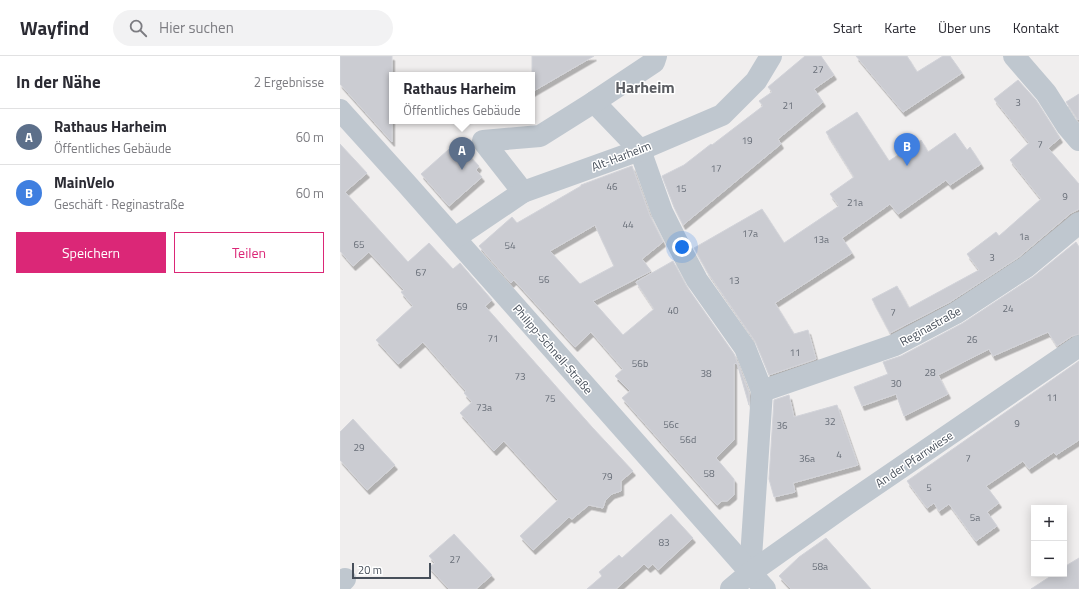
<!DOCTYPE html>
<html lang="de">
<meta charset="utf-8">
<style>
:root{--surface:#fff;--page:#f2f2f3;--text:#2b2b33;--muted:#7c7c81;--line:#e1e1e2;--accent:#db2777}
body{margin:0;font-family:"Titillium Web",sans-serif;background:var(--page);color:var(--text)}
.controls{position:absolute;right:12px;bottom:12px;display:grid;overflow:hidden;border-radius:0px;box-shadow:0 2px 10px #0003}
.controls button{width:36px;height:36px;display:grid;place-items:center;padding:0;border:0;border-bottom:1px solid var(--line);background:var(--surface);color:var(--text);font:20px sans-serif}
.scale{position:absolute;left:12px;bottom:10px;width:79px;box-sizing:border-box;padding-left:4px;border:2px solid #474f5a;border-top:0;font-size:11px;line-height:14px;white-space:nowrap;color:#474f5a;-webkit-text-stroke:3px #fff;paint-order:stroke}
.you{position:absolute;left:342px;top:191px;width:14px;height:14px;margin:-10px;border:3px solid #fff;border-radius:50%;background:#1a73e8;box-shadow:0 0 0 6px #1a73e833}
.badge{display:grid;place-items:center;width:26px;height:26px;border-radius:50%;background:var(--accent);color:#fff;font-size:13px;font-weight:700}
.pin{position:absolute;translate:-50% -33px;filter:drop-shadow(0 1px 2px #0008)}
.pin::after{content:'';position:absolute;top:21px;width:14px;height:12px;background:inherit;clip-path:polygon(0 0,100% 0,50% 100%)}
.popup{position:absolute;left:49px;top:16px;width:146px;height:52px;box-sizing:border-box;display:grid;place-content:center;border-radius:0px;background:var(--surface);filter:drop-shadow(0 1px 3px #0005);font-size:13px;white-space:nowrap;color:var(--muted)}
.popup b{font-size:15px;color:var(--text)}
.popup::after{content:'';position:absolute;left:50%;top:100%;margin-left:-8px;border:8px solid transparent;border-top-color:var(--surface)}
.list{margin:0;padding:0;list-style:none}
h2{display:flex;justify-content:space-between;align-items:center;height:52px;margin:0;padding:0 16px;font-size:17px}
h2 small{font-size:13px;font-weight:400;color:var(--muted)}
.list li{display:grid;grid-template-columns:26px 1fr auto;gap:12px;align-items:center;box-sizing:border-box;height:56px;padding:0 16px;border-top:1px solid var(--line)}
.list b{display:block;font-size:15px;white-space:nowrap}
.list p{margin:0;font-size:13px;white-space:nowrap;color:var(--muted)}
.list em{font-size:13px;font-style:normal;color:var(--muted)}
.actions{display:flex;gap:8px;padding:12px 16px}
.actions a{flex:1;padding:9px 0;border:1px solid var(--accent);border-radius:0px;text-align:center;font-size:14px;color:var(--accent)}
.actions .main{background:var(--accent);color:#fff}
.icon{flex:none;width:22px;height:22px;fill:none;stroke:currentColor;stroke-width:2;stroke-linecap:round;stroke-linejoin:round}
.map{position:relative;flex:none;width:739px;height:533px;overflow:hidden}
header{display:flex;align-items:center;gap:24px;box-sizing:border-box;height:56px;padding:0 20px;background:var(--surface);border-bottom:1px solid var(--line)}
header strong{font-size:19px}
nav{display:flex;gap:22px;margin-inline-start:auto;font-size:14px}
.search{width:280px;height:36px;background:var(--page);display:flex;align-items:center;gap:10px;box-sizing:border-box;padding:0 14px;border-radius:22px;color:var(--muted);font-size:15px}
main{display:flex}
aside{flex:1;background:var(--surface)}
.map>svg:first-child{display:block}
</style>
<header>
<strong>Wayfind</strong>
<div class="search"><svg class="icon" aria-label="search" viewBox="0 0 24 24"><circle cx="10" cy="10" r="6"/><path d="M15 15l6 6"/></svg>Hier suchen</div>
<nav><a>Start</a><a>Karte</a><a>Über uns</a><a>Kontakt</a></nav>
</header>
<main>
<aside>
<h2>In der Nähe<small>2 Ergebnisse</small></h2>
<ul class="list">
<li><span class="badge" style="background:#5c6f8a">A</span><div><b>Rathaus Harheim</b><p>Öffentliches Gebäude</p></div><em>60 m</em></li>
<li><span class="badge" style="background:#3f7fe0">B</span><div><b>MainVelo</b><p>Geschäft · Reginastraße</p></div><em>60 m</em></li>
</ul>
<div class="actions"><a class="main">Speichern</a><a>Teilen</a></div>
</aside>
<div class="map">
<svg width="739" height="533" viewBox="0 0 739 533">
<defs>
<filter id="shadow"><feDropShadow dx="2.5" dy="4.5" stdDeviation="0" flood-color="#0004"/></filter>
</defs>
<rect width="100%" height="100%" fill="#f0eeee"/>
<!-- building -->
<g fill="#cbccd2" stroke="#d2d3d9" fill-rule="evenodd" filter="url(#shadow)">
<polygon points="0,0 52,0 52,86 0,28"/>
<polygon points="192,0 254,0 192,36"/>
<polygon points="465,0 481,0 494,19 474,33 483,46 438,83 441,88 343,169 334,151 322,120 344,109 371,88 372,89 423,50 419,45 432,36 428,31"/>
<polygon points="516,0 567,0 577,16 603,0 610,0 622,17 563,56"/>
<polygon points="678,24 696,44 720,82 708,92 739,128 739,153 731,157 679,201 610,246 550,277 532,243 557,230 569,252 639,214 627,198 656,176 659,180 701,143 670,104 689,87 654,43"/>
<polygon points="739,38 739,63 738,64 726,46"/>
<polygon points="517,56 549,105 581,84 588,96 615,77 627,94 630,91 641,108 610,129 606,124 558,158 550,148 502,182 512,197 435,247 454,278 468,274 476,303 429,319 415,285 368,217 354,192 422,153 444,187 499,150 490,138 514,121 486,76"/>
<polygon points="117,86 139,110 136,114 142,121 109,150 81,118"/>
<polygon points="0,88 27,117 5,136 68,206 89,187 113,213 120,207 152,244 145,250 252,371 293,415 281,425 281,435 272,438 265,445 263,452 249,449 232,463 229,461 193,494 180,480 218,444 164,385 154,395 120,357 132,346 124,337 126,335 83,286 58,308 36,284 73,250 61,236 64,234 29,196 13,210 0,195"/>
<path d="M292,110L310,160L323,186L302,203L311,215L253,245L283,279L314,253L296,226L333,205L347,231L394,298L409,337V349L397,307L394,308V384L376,402L394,423V439L387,445H382L377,449L282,342L290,335L275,320L283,313L251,276L235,291L174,224L171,227L139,190L172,161L177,167L241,130V129ZM255,169L274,210L240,228L210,195Z"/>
<polygon points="736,186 739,191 739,278 732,280 717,290 708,276 653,300 649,293 598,319 608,338 564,360 556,338 522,350 514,331 548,318 543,306 561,300 623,267 693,221"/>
<polygon points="739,305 739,384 716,399 714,396 689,413 683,405 646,430 659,447 647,456 657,470 636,485 609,448 599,455 594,447 587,452 567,425"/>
<polygon points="449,339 454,361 497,349 518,409 453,427 455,436 434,441 429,423 434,344"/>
<polygon points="13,363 55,409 27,434 0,404 0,376"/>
<polygon points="331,458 353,482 318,514 313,508 308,512 304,508 276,533 247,533 262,520 259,516 279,499 282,502"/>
<polygon points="114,478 152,519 136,533 109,533 89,511 95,507 89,500"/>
<polygon points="486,482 531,533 451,533 439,520 459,501"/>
<polygon points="739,502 739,533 691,533 714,518 724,518 724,511"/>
</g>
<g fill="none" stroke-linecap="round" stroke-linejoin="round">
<!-- minor -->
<g stroke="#bfc7cf" stroke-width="22">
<polyline points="674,0 706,37 727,70 739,84"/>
<polyline points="254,46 300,94 322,156 342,196 357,224 405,292 422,335 410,517"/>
<polyline points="0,54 65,126 425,533"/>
<polyline points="183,136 143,85 200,80 254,46 314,6 316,0"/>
<polyline points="115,182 183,136 300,94 382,59 416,25 431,0"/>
<polyline points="422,335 555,289 616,257 686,211 739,167"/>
<polyline points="0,528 5,523"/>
<polyline points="391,533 410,517 506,449 739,290"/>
</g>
</g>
<g text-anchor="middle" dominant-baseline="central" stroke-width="3" stroke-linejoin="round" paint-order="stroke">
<!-- number labels -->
<g font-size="10" fill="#686e78">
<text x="478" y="13">27</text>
<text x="678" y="46">3</text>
<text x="448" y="49">21</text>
<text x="407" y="84">19</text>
<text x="700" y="88">7</text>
<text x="376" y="112">17</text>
<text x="272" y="130">46</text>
<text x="341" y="132">15</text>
<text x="725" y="140">9</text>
<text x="515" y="146">21a</text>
<text x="288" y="168">44</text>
<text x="410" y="177">17a</text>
<text x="684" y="180">1a</text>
<text x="481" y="183">13a</text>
<text x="19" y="188">65</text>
<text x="170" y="189">54</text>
<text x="652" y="201">3</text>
<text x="81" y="216">67</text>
<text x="204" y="223">56</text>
<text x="394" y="224">13</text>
<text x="122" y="250">69</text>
<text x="668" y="252">24</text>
<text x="333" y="254">40</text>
<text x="553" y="256">7</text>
<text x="153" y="282">71</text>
<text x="632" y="283">26</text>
<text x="455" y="296">11</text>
<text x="300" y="307">56b</text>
<text x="590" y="316">28</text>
<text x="366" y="317">38</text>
<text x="180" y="320">73</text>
<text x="556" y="327">30</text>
<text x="712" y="341">11</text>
<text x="210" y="342">75</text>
<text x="144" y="351">73a</text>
<text x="490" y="365">32</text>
<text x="677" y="367">9</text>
<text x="331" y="368">56c</text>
<text x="442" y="369">36</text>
<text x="348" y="383">56d</text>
<text x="19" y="391">29</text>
<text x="499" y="398">4</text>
<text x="467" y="402">36a</text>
<text x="628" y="402">7</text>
<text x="369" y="417">58</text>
<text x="267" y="420">79</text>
<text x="589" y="431">5</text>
<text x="635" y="461">5a</text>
<text x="324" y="486">83</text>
<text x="115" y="503">27</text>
<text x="480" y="510">58a</text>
</g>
<!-- street labels -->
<g font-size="12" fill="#474f5a" stroke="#fff">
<text transform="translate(281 100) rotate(-21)">Alt-Harheim</text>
<text transform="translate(590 270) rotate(-29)">Reginastraße</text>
<text transform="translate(213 293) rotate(49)">Philipp-Schnell-Straße</text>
<text transform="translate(574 403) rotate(-34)">An der Pfarrwiese</text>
</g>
<!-- district labels -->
<g font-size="16" font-weight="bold" fill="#5b5d62" stroke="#fff">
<text x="305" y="31">Harheim</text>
</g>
</g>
</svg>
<div class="controls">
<button>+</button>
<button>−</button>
</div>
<div class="scale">20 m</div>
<div class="you"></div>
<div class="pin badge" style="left:122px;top:114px;background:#5c6f8a">A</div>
<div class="popup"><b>Rathaus Harheim</b>Öffentliches Gebäude</div>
<div class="pin badge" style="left:567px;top:110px;background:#3f7fe0">B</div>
</div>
</main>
